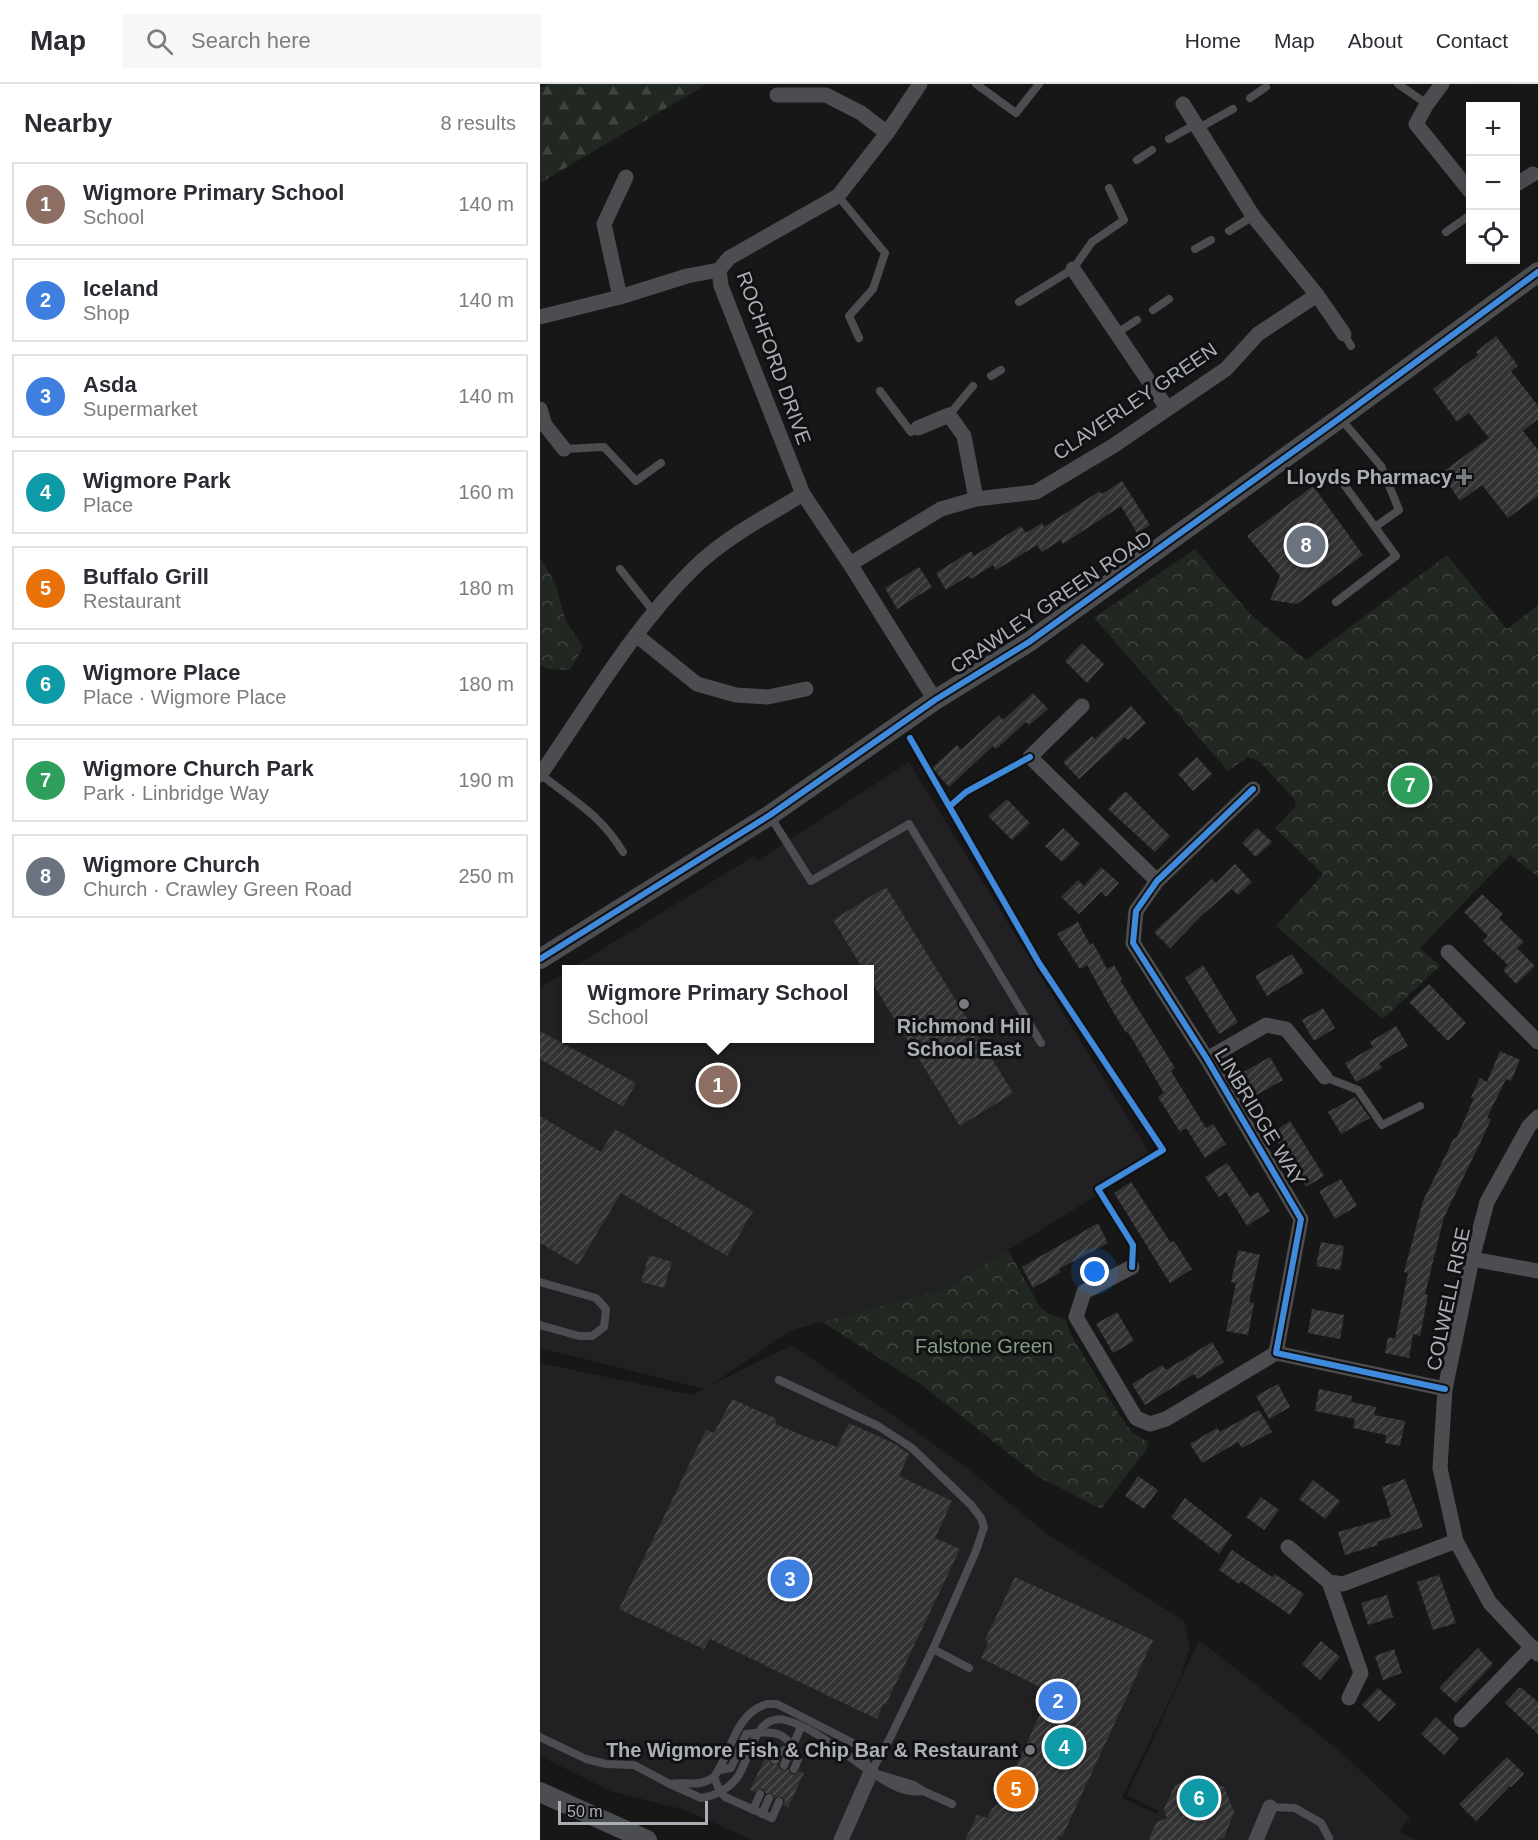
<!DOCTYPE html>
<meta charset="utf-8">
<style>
:root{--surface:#fff;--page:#f7f7f7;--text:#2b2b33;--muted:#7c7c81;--line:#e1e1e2;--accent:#0b8043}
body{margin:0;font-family:Helvetica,sans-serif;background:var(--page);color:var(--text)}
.controls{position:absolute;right:18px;top:18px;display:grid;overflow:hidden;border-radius:0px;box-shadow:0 6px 24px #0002}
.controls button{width:54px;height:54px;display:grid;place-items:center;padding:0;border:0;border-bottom:2px solid var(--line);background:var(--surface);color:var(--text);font:30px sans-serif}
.scale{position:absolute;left:18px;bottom:15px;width:150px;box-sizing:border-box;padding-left:6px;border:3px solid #aaafb6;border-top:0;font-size:16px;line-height:21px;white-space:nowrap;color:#aaafb6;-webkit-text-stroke:4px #111113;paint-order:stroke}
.you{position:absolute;left:555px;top:1188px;width:21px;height:21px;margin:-15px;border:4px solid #fff;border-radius:50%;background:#1a73e8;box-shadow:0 0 0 9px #1a73e833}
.badge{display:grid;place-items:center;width:39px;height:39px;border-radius:50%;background:var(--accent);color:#fff;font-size:20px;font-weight:700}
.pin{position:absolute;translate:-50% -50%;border:3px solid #fff;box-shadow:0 2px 6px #0006}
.popup{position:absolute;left:22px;top:881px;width:312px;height:78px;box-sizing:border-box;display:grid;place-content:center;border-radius:0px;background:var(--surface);filter:drop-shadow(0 2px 4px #0005);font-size:20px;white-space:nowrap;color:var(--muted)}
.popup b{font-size:22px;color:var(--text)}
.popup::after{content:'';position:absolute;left:50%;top:100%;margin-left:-12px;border:12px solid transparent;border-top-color:var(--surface)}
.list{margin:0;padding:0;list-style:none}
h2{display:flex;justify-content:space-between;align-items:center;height:78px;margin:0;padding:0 24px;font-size:26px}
h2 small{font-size:20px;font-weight:400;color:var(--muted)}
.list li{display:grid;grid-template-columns:39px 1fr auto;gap:18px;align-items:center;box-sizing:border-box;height:84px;margin:0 12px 12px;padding:0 12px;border:2px solid var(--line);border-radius:0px}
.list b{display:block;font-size:22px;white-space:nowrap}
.list p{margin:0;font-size:20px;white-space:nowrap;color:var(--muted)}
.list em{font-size:20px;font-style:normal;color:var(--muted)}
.icon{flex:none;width:33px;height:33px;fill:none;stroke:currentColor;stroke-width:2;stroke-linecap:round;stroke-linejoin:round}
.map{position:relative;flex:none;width:998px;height:1756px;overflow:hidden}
header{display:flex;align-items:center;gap:36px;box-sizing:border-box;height:84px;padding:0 30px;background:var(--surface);border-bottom:2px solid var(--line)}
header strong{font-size:28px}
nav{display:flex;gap:33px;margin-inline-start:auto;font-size:21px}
.search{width:420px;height:54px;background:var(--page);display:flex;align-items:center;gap:15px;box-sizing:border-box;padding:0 21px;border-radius:0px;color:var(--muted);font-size:22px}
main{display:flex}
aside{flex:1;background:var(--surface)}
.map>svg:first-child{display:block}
</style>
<header>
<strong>Map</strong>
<div class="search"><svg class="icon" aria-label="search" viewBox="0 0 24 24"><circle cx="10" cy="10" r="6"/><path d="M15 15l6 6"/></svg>Search here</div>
<nav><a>Home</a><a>Map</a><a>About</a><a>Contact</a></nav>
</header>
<main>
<aside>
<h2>Nearby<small>8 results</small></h2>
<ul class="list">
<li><span class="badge" style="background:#8d6e63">1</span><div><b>Wigmore Primary School</b><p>School</p></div><em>140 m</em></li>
<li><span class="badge" style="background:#3f7fe0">2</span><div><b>Iceland</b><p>Shop</p></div><em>140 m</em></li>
<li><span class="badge" style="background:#3f7fe0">3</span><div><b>Asda</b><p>Supermarket</p></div><em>140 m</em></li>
<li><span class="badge" style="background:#0f9aa8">4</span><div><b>Wigmore Park</b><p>Place</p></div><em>160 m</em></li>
<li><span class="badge" style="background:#e8710a">5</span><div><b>Buffalo Grill</b><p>Restaurant</p></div><em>180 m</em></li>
<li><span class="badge" style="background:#0f9aa8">6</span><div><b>Wigmore Place</b><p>Place · Wigmore Place</p></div><em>180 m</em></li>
<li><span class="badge" style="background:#2e9e5b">7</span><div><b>Wigmore Church Park</b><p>Park · Linbridge Way</p></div><em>190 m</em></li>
<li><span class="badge" style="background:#6b7280">8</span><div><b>Wigmore Church</b><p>Church · Crawley Green Road</p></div><em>250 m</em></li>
</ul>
</aside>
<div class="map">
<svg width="998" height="1756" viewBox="0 0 998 1756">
<defs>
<pattern id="forest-firs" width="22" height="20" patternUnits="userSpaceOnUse" patternTransform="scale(1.5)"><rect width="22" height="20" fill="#212721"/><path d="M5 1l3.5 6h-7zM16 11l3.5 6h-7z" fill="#3f443f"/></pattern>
<pattern id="park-crowns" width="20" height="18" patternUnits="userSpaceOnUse" patternTransform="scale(1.5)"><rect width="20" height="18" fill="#212721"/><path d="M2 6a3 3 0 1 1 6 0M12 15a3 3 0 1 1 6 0" fill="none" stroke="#3f443f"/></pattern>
<pattern id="building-hatch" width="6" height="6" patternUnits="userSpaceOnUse" patternTransform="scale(1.5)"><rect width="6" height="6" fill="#333334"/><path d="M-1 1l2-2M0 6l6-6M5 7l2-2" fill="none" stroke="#4e4e4f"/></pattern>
</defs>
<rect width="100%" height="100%" fill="#171717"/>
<!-- built -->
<polygon fill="#212123" points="369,678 610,1070 559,1101 562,1108 407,1204 252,1246 171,1301 252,1261 422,1380 506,1449 644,1537 650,1562 640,1595 582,1714 618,1730 619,1727 587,1711 659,1556 801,1668 870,1734 859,1748 877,1756 212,1756 145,1726 70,1707 0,1672 0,1279 152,1311 165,1305 0,1264 0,904 26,888 27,954 330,954 330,886 30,885 214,772 217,777"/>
<!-- forest -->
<polygon fill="url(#forest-firs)" points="8,0 167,0 0,99 0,4"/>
<!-- park -->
<g fill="url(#park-crowns)">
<polygon points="655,465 711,531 766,576 907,471 967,545 998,521 998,793 970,771 880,864 900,882 843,935 736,842 783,790 735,744 756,722 754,715 720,678 708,673 688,687 554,534"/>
<polygon points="0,473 15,499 26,537 43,563 30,586 8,585 0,581"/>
<polygon points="468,1166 500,1223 509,1230 526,1236 530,1249 580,1332 592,1348 608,1358 607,1365 561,1425 497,1392 382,1301 282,1238 407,1204"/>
</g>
<!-- building -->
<g fill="url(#building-hatch)">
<polygon points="956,252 978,282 971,287 998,322 998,335 983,347 998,366 998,412 968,434 942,401 920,417 901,389 949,354 929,329 917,338 893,305 938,271 936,268"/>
<polygon points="582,397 610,441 597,449 581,422 523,460 521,456 502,468 497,461 456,486 453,481 431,495 428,492 406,506 396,489 431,467 434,472 481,442 486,449 502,439 504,443 560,407 562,410"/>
<polygon points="773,402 823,471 757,520 730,516 740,492 707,452"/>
<polygon points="379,483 392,503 357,525 345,504"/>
<polygon points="542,559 564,580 547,599 525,577"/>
<polygon points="493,609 508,625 489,641 486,638 456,665 453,662 409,703 392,684 417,661 421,666 459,631 463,636"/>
<polygon points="591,622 606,639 588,656 585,653 539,695 523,678 552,652 555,655"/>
<polygon points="657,673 672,690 653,707 638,690"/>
<polygon points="585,707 630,752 615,768 568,725"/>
<polygon points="467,715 490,739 472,756 448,732"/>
<polygon points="523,744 540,760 522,778 505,762"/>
<polygon points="717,744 732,758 716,773 702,759"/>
<polygon points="695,780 712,798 698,811 692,805 661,832 630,864 614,848 672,795 676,799"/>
<polygon points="561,783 579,799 566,813 561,808 539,830 521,813 538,796 544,802"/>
<polygon points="346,803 473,1009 420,1042 330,895 330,885 323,885 293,836"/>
<polygon points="942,810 963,830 959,834 984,858 977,864 995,882 976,900 963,886 968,881 943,857 948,852 924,828"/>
<polygon points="538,838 550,861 553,859 567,885 574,881 582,895 580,896 635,984 631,987 666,1044 673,1040 686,1060 665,1074 646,1044 640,1048 618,1013 624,1009 588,948 586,949 569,921 547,881 540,885 517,850"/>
<polygon points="752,870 764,889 727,912 715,892"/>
<polygon points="663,881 698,938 679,950 645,894"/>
<polygon points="889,900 926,939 908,957 869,918"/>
<polygon points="783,924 795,944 774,957 762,936"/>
<polygon points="856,942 868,962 839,979 842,984 816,998 805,979 833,963 830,958"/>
<polygon points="0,947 96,999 83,1023 0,975"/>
<polygon points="960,967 980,976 971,997 966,995 947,1034 951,1035 944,1051 904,1133 885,1210 888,1211 880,1252 873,1250 869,1274 845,1269 848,1253 855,1255 868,1189 864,1188 883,1117 914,1054 916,1055 934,1014 931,1013 940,994 947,998"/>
<polygon points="730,973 743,996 713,1013 700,990"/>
<polygon points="815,1013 830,1034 801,1050 788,1028"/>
<polygon points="0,1032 61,1068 75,1045 213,1127 187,1172 81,1109 38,1181 0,1159"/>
<polygon points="750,1037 784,1092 766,1103 732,1049"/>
<polygon points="687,1079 710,1113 718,1108 730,1127 707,1142 686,1108 679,1113 665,1093"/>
<polygon points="801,1095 817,1122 795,1135 779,1107"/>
<polygon points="591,1098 631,1159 634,1157 652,1185 630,1199 574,1109"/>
<polygon points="558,1139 568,1159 519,1185 521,1188 493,1204 482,1183"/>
<polygon points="781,1158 804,1162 800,1186 776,1182"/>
<polygon points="698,1166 720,1171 709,1218 714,1219 708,1251 686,1247 696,1199 691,1198"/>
<polygon points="109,1171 132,1178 124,1204 101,1198"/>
<polygon points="772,1225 804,1231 800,1255 768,1249"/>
<polygon points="577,1228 594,1257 573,1269 556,1240"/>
<polygon points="672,1258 684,1278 657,1295 654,1290 605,1321 592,1300 622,1281 626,1286"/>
<polygon points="738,1300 750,1323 729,1335 716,1312"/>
<polygon points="779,1305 812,1312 811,1318 836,1323 834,1331 865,1337 860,1362 845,1359 846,1351 813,1344 815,1335 775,1327"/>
<polygon points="192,1315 237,1335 235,1340 279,1358 280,1356 297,1363 309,1339 355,1360 369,1370 359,1392 412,1417 395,1454 420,1465 346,1620 343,1620 337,1635 170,1555 164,1565 79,1525 166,1346 174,1349"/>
<polygon points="719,1326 732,1348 702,1364 698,1358 662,1379 650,1360 677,1344 680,1348"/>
<polygon points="598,1392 618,1406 604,1425 585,1412"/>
<polygon points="865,1395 883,1443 837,1458 838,1461 805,1471 798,1448 851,1433 842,1403"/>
<polygon points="773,1396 800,1417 785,1435 759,1415"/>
<polygon points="721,1413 739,1426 724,1446 706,1433"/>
<polygon points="645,1414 692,1451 679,1470 631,1433"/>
<polygon points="692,1466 732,1493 735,1490 764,1510 750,1531 701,1497 699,1500 679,1486"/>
<polygon points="899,1491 916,1539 893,1546 877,1498"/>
<polygon points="475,1493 613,1556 522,1753 519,1752 517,1756 425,1756 437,1731 447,1734 452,1725 460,1718 510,1608 441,1574 448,1559 445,1556"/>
<polygon points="847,1511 853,1533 828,1541 821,1519"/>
<polygon points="781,1557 800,1573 780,1596 762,1580"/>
<polygon points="938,1564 953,1580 916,1619 899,1604"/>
<polygon points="854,1565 862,1589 843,1596 835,1572"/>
<polygon points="980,1603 998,1618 998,1650 965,1619"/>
<polygon points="838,1604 856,1620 839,1638 822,1621"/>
<polygon points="896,1633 919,1654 904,1671 881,1650"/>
<polygon points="226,1672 229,1674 231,1680 238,1681 241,1686 248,1685 250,1689 254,1691 259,1687 264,1689 248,1723 244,1721 245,1717 242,1713 235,1714 232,1709 226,1709 222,1704 215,1708 210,1706"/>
<polygon points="967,1673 984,1690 971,1703 970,1702 936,1737 919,1720"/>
<polygon points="659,1693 684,1703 694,1728 684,1754 676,1756 608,1756 617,1738 627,1734 624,1725 635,1701"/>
</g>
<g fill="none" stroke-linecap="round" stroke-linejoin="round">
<!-- service -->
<g stroke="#4c4d50" stroke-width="8">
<polyline points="436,0 476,29 499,0"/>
<polyline points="858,0 887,20"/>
<polyline points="710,14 726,3"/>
<polyline points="659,44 693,25"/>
<polyline points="629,55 656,40"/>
<polyline points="597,76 612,66"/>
<polyline points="298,112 345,169 333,205 309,232 319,254"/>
<polyline points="689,147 713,132"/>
<polyline points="906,148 930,131"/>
<polyline points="655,165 671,156"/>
<polyline points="479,218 533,185 552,158 584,136 569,104"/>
<polyline points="613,226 629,215"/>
<polyline points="577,249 597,236"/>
<polyline points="804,250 811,262"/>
<polyline points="451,292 461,286"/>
<polyline points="340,307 371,348 378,344"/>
<polyline points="409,331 433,302"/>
<polyline points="24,365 64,363 96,397 121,379"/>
<polyline points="800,395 835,443 859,426 841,382 801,335"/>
<polyline points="80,485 114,528"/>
<polyline points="796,518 856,472 835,443"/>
<path d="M0,690C33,716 61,731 83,768"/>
<polyline points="230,732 271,797 369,740 501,959"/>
<polyline points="785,993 818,1006 842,1041 880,1022"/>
<polyline points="0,1198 56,1214 66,1225 64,1243 52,1252 39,1252 0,1241"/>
<polyline points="239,1296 338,1342 372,1364 431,1421 441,1434 444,1443 436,1467 393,1565 350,1654 331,1688"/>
<polyline points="393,1565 429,1584"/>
<path d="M227,1620H237L317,1661L331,1688C305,1671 276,1644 245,1636C213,1629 211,1677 196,1695C187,1706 175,1712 161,1714L130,1700C147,1697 159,1704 174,1693C192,1668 194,1630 227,1620Z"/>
<polyline points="0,1653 46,1675 66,1680 94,1681 130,1700"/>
<polyline points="235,1676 238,1669 253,1662"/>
<polyline points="244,1681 261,1643"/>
<path d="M179,1686L191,1684L206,1650C235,1647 248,1646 258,1676L254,1685"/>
<polyline points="174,1693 180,1708 185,1713 232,1734 239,1718"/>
<path d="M383,1707C363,1710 348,1699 331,1688L374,1701L383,1707L412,1720"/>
<polyline points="730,1723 755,1724 781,1739 789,1754"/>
<polyline points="213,1726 220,1710"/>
<polyline points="222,1730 229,1714"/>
</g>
<!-- minor -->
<g stroke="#4c4d50" stroke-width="15">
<polyline points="380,0 347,49 298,112 189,174 179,186 181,202 263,410 310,480 395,616"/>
<polyline points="902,0 887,20 876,40 930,107"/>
<polyline points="237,11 286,11 321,29 347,49"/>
<polyline points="975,101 993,90"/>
<polyline points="533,185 627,324"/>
<polyline points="777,211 804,250"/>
<polyline points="80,213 64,140 86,93"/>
<polyline points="0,233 80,213 147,192 179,186"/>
<polyline points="0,325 5,341 24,365"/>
<polyline points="378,344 409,331 424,352 436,415"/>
<polyline points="310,480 401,425 436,415 496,408 573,362 686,285 718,250 777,211 713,132 643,20"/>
<polyline points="96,551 157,600 196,611 228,613 266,605"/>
<polyline points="542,622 490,673 617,797"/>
<path d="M0,691C48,622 93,544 153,485C184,454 226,433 263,410"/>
<polyline points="713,705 617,797 596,827 593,859 667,975 761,1135 736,1269 905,1305"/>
<polyline points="908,868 998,958"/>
<polyline points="667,975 726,941 746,945 785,993"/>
<polyline points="998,1033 989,1042 947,1118 932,1175 905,1305 900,1384 916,1457 950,1519 998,1570"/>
<polyline points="932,1175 998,1187"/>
<polyline points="592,1183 544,1208 536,1233 596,1334 610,1340 626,1335 736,1269"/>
<polyline points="748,1463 789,1498 803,1500 916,1457"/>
<polyline points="789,1498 821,1589 809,1614"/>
<polyline points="921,1636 992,1563"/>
<polyline points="301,1756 331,1688"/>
<polyline points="716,1756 730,1723"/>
</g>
<!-- tertiary -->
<g stroke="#4c4d50" stroke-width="20">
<polyline points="0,875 230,731 395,616 489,558 800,334 998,188"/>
<polyline points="0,1708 107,1756"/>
</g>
<!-- cycleway casing -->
<g stroke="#111113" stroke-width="10">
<g id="cycleway">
<polyline points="370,654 499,879 623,1066 558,1105 593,1161 592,1183"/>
<polyline points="713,705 617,797 596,827 593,859 667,975 761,1135 736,1269 905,1305"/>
<polyline points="410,722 426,708 490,673"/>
<polyline points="0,875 230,731 395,616 489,558 800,334 998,188"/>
</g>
</g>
<!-- cycleway -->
<use href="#cycleway" stroke="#408adc" stroke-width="6"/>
</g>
<!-- markers -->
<g fill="#777a7e" stroke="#111113" stroke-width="2">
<path d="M921 384h6v6h6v6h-6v6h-6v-6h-6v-6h6z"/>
<circle cx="424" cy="920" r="6"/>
<circle cx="490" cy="1666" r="6"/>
</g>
<g text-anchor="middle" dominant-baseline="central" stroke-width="6" stroke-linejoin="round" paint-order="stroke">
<!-- street labels -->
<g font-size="20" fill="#aaafb6" stroke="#111113">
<text transform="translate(234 274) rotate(70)">ROCHFORD DRIVE</text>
<text transform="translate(595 317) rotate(-34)">CLAVERLEY GREEN</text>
<text transform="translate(511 518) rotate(-34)">CRAWLEY GREEN ROAD</text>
<text transform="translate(720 1033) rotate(59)">LINBRIDGE WAY</text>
<text transform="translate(908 1215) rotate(-78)">COLWELL RISE</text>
</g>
<!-- poi labels -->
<g font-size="20" font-weight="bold" fill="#aaafb6" stroke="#111113" text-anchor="end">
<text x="912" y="393">Lloyds Pharmacy</text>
<text x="424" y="942" text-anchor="middle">Richmond Hill<tspan x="424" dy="23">School East</tspan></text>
<text x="478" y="1666">The Wigmore Fish &amp; Chip Bar &amp; Restaurant</text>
</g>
<!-- park labels -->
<g font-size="20" fill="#859f83" stroke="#111113">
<text x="444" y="1262">Falstone Green</text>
</g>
</g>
</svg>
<div class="controls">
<button>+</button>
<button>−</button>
<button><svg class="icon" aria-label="locate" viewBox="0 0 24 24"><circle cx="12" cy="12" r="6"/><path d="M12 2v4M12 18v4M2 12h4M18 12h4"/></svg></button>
</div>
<div class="scale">50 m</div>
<div class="you"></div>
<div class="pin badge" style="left:178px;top:1001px;background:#8d6e63">1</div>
<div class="popup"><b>Wigmore Primary School</b>School</div>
<div class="pin badge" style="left:518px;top:1617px;background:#3f7fe0">2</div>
<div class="pin badge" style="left:250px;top:1495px;background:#3f7fe0">3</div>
<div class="pin badge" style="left:524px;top:1663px;background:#0f9aa8">4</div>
<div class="pin badge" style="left:476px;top:1705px;background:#e8710a">5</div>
<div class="pin badge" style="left:659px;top:1714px;background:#0f9aa8">6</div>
<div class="pin badge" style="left:870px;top:701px;background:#2e9e5b">7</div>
<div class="pin badge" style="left:766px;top:461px;background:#6b7280">8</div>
</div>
</main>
